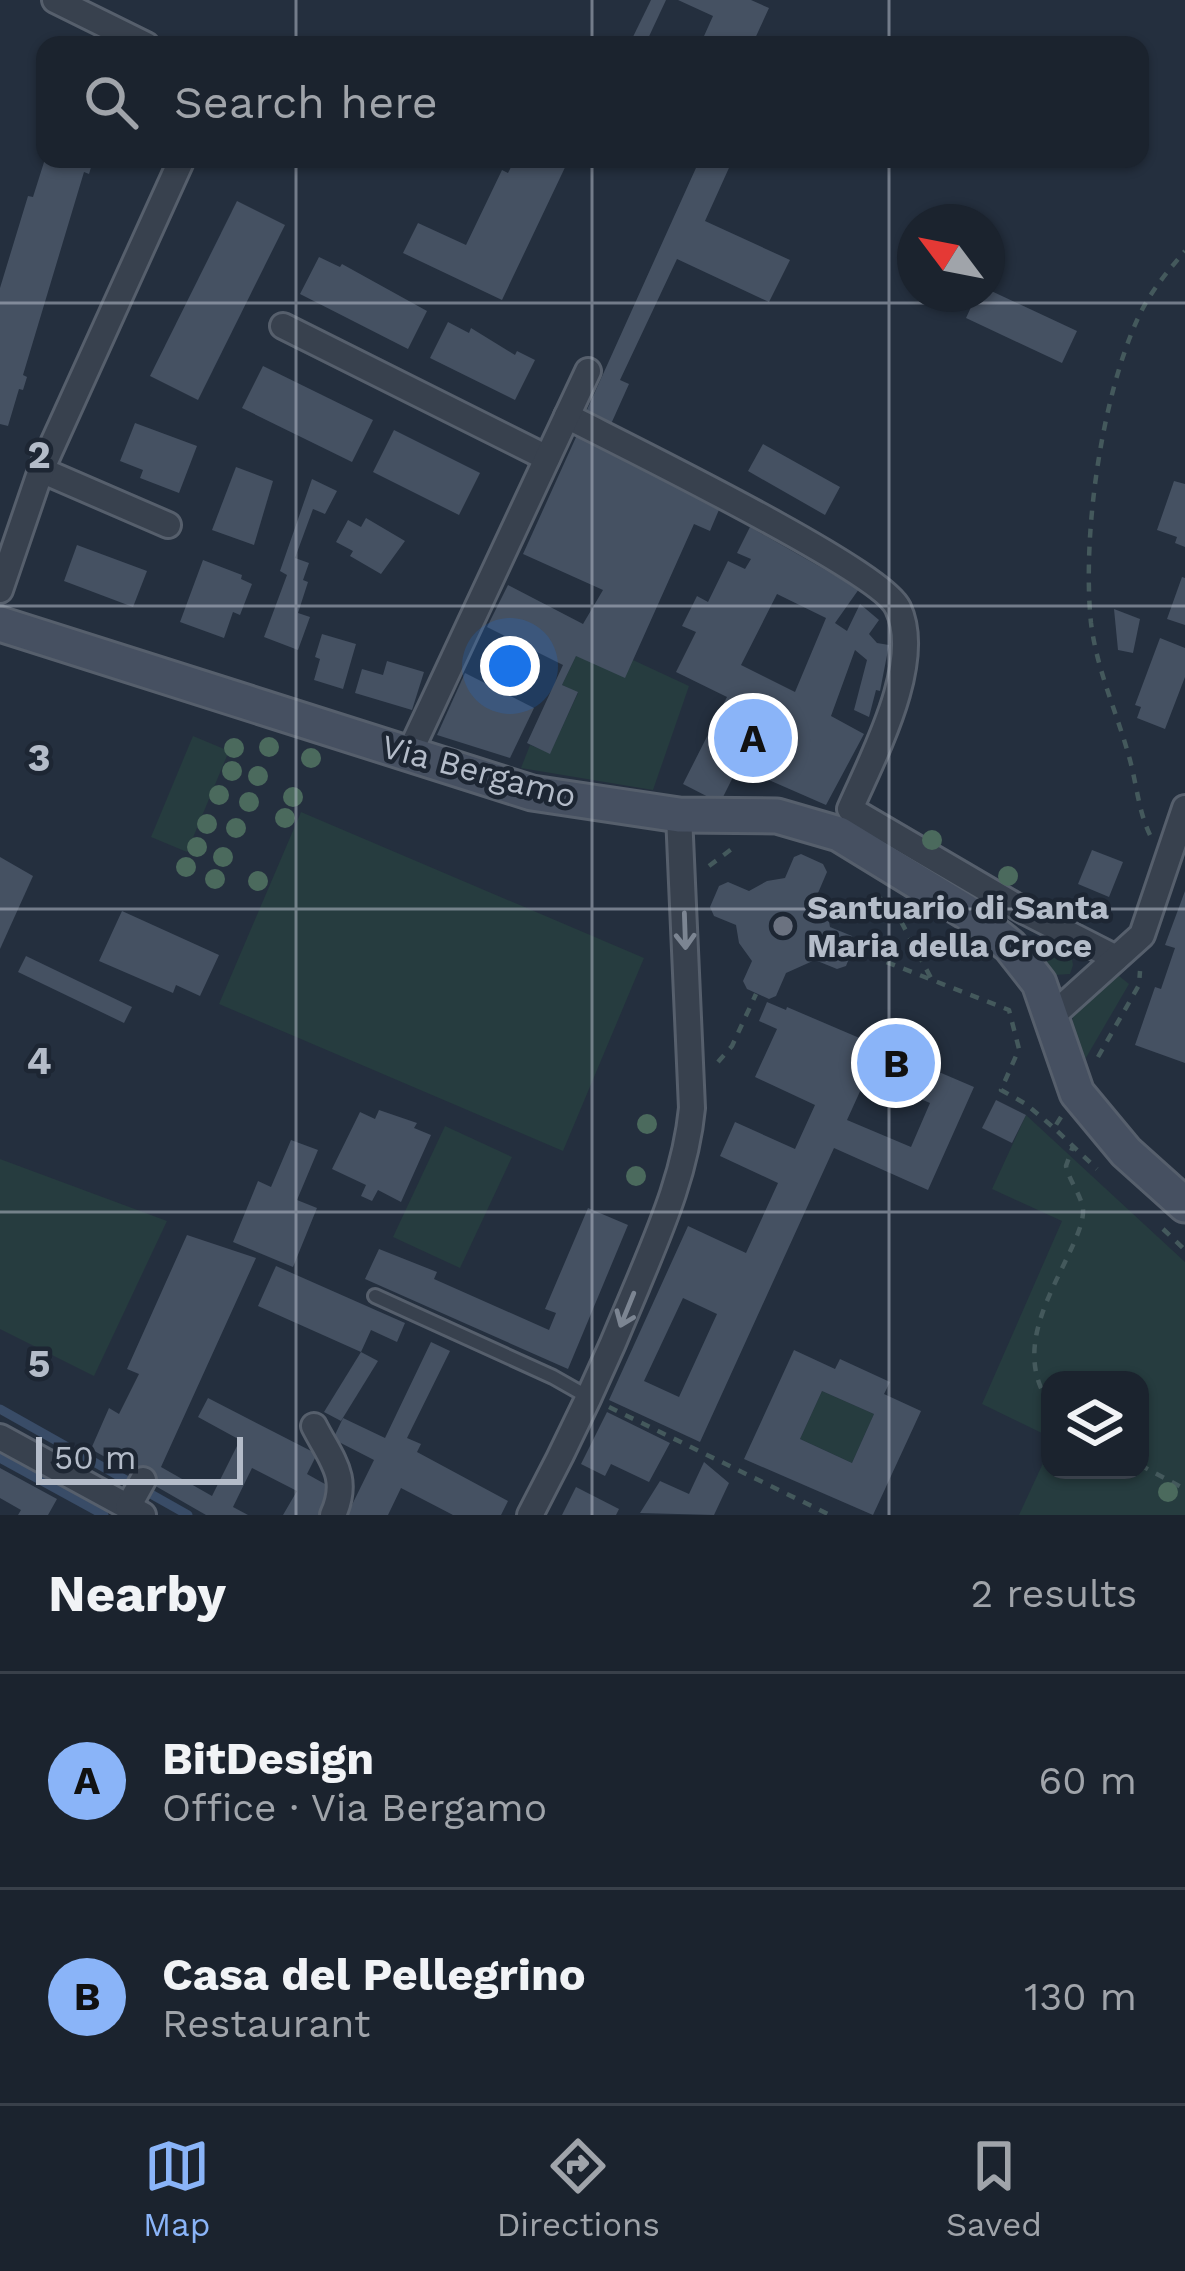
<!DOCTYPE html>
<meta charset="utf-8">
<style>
:root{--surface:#1b232e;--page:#282f3a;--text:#f1f3f6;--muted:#a0a4aa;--line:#39404a;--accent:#8ab4f8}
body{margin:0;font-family:"Work Sans",sans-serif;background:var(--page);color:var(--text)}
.controls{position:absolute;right:36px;bottom:36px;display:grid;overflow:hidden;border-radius:24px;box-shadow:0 3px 9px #0004}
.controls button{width:108px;height:108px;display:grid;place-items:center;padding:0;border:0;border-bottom:3px solid var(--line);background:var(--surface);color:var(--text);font:60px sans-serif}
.compass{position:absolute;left:897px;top:204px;width:108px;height:108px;border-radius:50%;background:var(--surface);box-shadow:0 3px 9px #0004;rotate:302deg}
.scale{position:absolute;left:36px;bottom:30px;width:207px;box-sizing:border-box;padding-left:12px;border:6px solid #b4bcc9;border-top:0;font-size:33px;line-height:42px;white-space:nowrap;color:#b4bcc9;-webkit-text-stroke:9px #1d2633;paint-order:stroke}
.you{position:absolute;left:510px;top:666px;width:42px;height:42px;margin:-30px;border:9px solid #fff;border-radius:50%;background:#1a73e8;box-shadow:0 0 0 18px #1a73e833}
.badge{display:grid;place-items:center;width:78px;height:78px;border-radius:50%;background:var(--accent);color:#111;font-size:39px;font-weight:700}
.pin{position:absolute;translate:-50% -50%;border:6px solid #fff;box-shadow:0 3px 12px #0006}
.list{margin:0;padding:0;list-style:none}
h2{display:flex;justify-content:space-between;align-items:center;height:156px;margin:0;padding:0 48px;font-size:51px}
h2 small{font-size:39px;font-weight:400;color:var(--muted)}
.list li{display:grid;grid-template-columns:78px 1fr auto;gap:36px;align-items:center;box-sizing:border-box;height:216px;padding:0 48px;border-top:3px solid var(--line)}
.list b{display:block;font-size:45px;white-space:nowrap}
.list p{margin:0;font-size:39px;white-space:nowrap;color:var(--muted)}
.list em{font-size:39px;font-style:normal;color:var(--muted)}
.icon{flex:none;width:66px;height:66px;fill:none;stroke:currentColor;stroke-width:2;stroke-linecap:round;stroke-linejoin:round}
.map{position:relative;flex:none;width:1185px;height:1515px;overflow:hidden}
.search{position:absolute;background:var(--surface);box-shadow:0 3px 9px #0004;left:36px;right:36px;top:36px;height:132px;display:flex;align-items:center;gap:30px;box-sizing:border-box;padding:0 42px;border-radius:24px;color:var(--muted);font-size:45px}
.sheet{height:588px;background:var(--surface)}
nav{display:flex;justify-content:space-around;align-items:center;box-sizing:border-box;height:168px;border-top:3px solid var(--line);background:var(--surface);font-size:33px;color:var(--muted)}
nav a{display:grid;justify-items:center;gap:6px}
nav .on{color:var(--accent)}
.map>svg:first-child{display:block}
</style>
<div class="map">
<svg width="1185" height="1515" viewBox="0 0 1185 1515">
<rect width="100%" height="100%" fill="#242f3e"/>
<!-- green -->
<g fill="#263c3f">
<polygon points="576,656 633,660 689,686 653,790 521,768 530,745 550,753 578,693 562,685"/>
<polygon points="193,736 229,751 187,852 151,837"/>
<polygon points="301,812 644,958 563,1151 219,1004"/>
<polygon points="1045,939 1070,948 1073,965 1070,974 1054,975 1035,948"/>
<path d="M1119,976L1129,984L1080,1068C1066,1010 1067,1014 1112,977Z"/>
<polygon points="1026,1115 1185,1262 1185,1515 1019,1515 1050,1448 1050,1470 1140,1470 1140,1380 1050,1380 1050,1437 982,1404 1062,1221 992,1189"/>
<polygon points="445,1126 512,1157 460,1268 393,1237"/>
<polygon points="0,1159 167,1221 94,1376 0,1329"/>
<polygon points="822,1391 874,1414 852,1463 800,1439"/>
</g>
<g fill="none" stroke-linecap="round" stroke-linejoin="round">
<!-- stream -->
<g stroke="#394c67" stroke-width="9">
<polyline points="0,1409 188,1515"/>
<polyline points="0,1458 104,1515"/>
</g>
</g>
<!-- building -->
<g fill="#455162" fill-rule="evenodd">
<polygon points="651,0 666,0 645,45 629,45"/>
<polygon points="678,0 751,0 769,8 752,45 700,45 713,16"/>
<polygon points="45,159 93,161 89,174 84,172 23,375 27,377 23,390 19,389 8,426 0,424 0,288 28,196 33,197"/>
<polygon points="515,159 569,159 502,300 403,253 418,223 466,245 502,170 508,173"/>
<polygon points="700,159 733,159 705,221 790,260 769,302 677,259 620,380 629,384 611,424 586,412"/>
<polygon points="237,201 285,225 198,400 150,376"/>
<polygon points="319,257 340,267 342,264 427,311 408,349 300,294"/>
<polygon points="987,289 1077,331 1062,363 966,318 977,294 987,294"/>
<polygon points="448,322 469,333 471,328 515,355 517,351 535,360 515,400 430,358"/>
<polygon points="263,366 373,420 352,462 242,408"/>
<polygon points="135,423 197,446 179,493 140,478 143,470 120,461"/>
<polygon points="394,430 480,473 459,515 373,472"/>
<polygon points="577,435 721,505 710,531 694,524 625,678 576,656 562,685 578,692 550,754 527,743 563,665 487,627 508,585 583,624 603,590 523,554"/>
<polygon points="763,444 840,487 825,515 748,471"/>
<polygon points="236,467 273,481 254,545 212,530"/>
<polygon points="312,479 337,491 325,514 313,509 295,558 309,563 303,580 308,582 298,613 310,617 298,650 264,637 287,575 280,571"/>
<polygon points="1174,481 1185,484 1185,547 1175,543 1177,537 1157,530"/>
<polygon points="366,518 405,541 381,574 350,556 353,551 336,542 348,520 361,527"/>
<path d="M750,527L859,589L835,623L847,631L860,604L879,620L869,634L877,643L889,645L880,691L876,690L869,717L854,710L867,660L855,650L831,716L864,734L826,805L760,776L780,723L764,715L720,803L683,784L727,697L676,672L696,632L682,626L697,596L708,602L728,561L745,569L751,559L737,553ZM777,594L826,618L795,692L741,665Z"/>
<polygon points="77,545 147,571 133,607 64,581"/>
<polygon points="203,560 242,575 241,579 252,584 240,615 233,612 224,638 180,622"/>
<polygon points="1182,577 1185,578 1185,625 1167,619"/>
<polygon points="1114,609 1140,619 1133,653 1118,650"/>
<polygon points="322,634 356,644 343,689 314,680 320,659 315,657"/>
<polygon points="1160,638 1185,648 1185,677 1165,729 1137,718 1141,707 1135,705"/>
<polygon points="387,661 424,672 412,710 355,693 362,669 383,675"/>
<polygon points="465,673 534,708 510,758 437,735"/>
<polygon points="1092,850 1123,862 1109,897 1078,884"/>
<polygon points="801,854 823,864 827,872 818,893 826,906 830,927 852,936 855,944 846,966 837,969 815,960 786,973 776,996 769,999 747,989 743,981 752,961 739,943 736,925 714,916 710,907 719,886 728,882 749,891 767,881 785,878 794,857"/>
<polygon points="0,857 33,876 0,949"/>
<polygon points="1185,891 1185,1063 1135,1045 1155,987 1161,989 1175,948 1165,945"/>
<polygon points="122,911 219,955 200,996 176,985 173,993 99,961"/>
<polygon points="26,956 132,1007 124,1023 18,972"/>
<path d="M767,1002L786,1010L787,1007L974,1087L928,1190L834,1148L700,1442L609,1400L688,1226L746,1253L778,1183L720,1156L735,1122L795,1149L815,1105L755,1077L777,1029L759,1021ZM867,1076L930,1103L911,1147L847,1120ZM683,1298L717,1314L679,1397L644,1381Z"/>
<polygon points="996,1100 1026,1115 1012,1143 982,1128"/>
<polygon points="379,1110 417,1123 414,1128 431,1135 401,1202 378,1190 372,1201 361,1196 366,1185 332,1169 360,1112 375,1119"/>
<polygon points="291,1140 318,1150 297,1200 317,1208 293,1267 233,1242 258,1181 271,1187"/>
<polygon points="588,1208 628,1225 568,1369 365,1279 379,1249 437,1272 434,1279 549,1330 556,1313 545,1309"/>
<polygon points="187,1235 256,1258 161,1467 212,1496 240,1440 198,1417 208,1398 317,1454 307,1474 332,1488 320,1515 283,1515 297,1491 252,1468 233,1507 248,1515 206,1515 91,1449 109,1408 119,1414 139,1374 127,1369"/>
<polygon points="276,1266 405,1323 397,1342 371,1330 361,1352 258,1306"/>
<polygon points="431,1342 450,1351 407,1438 421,1444 417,1452 508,1501 501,1515 453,1515 401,1488 388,1515 347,1515 374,1460 333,1439 343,1418 385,1438"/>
<path d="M794,1350L835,1369L840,1359L890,1382L884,1394L921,1411L873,1515L744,1459ZM822,1391L874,1414L852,1463L800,1439Z"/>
<polygon points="361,1352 378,1361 341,1421 324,1412"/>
<polygon points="607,1412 670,1443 649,1482 611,1464 605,1476 581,1464"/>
<polygon points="704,1462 729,1483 714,1515 640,1513 660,1481 689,1494"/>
<polygon points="0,1468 57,1499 48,1515 18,1515 21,1510 0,1498"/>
<polygon points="576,1487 619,1509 616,1515 562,1515"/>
</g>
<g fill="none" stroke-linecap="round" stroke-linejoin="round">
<!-- service casing -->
<g stroke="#565f6c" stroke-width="18">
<polyline id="service" points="375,1296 553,1377 590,1398"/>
</g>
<!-- minor casing -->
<g stroke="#565f6c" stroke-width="30">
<g id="minor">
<polyline points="55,0 146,45"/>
<polyline points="283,326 547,458"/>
<path d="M567,416C619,443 881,570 898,608C924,663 872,758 850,809L1026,912L1116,958"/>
<polyline points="41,470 168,525"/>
<polyline points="0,590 41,470 182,159"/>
<polyline points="409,754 588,371"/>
<polyline points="1051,1017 1142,935 1185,808"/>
<path d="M314,1426C332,1461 350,1477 333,1515"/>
<polyline points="0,1437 143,1515"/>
<polyline points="128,1507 143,1480"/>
<path d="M530,1515C570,1440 605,1365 637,1286C661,1228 686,1171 692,1108L679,815"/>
</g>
</g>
<!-- secondary casing -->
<g stroke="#565f6c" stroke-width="39">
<polyline id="secondary" points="0,624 532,793 679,815 777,816 839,834 968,913 1010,946 1039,983 1077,1093 1126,1152 1185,1205"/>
</g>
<!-- path -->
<g stroke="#44595c" stroke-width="4.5" stroke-dasharray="9 9" stroke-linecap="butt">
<path d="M1150,835C1139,812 1137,788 1131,764C1119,717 1097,672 1091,623C1082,536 1101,399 1138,318C1150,292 1167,272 1185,251"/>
<polyline points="709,866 733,848"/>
<polyline points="877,896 895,910 932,980"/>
<polyline points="853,949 1009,1010 1019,1049 1001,1090 1026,1104 1054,1128"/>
<polyline points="1098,1057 1139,985 1140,971"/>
<polyline points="718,1062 732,1046 756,994"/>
<polyline points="1061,1117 1054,1128 1097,1169"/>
<polyline points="1163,1229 1185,1250"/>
<path d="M1050,1404C1013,1351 1050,1296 1073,1245C1077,1236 1084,1220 1083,1209C1081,1195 1069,1180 1066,1166L1073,1146"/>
<polyline points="609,1407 830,1515"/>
<polyline points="1140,1465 1185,1489"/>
</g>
<!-- service -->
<use href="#service" stroke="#38414e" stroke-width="12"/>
<!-- minor -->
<use href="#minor" stroke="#38414e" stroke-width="24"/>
<!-- secondary -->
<use href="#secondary" stroke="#465061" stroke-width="33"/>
</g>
<!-- trees -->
<g fill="#4b6a5d">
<circle cx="269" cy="747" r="10"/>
<circle cx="234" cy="748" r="10"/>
<circle cx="311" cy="758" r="10"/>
<circle cx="232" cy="771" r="10"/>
<circle cx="258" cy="776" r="10"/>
<circle cx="219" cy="795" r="10"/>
<circle cx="293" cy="797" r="10"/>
<circle cx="249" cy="802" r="10"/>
<circle cx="285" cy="818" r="10"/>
<circle cx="207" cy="824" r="10"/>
<circle cx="236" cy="828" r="10"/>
<circle cx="932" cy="840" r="10"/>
<circle cx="197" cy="847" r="10"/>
<circle cx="223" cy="857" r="10"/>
<circle cx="186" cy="867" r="10"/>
<circle cx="1008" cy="876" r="10"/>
<circle cx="215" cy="879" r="10"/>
<circle cx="258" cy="881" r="10"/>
<circle cx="647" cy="1124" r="10"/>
<circle cx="636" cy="1176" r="10"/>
<circle cx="1168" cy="1492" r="10"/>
</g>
<!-- one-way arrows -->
<defs><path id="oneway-shaft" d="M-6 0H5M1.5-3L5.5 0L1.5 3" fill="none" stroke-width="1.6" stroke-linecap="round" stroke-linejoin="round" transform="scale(3)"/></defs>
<g stroke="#7c8592">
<use href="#oneway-shaft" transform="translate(685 931) rotate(88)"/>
<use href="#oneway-shaft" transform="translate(627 1310) rotate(112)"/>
</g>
<!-- grid -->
<path fill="none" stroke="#b4bcc9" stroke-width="3" stroke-opacity="0.55" d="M296,0V45M592,0V45M889,0V45M296,159V1515M592,159V1515M889,159V1515M0,303H1185M0,606H1185M0,909H1185M0,1212H1185"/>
<!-- markers -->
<circle fill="#6b7280" stroke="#1d2633" stroke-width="4.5" cx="783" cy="926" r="12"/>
<g text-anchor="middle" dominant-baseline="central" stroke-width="9" stroke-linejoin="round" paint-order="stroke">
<!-- street labels -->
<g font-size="33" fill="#b4bcc9" stroke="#1d2633">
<text transform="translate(479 771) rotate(15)">Via Bergamo</text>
</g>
<!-- poi labels -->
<g font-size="33" font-weight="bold" fill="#b4bcc9" stroke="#1d2633" text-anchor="start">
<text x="807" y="907">Santuario di Santa<tspan x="807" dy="38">Maria della Croce</tspan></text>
</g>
</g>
<g font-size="39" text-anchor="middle" font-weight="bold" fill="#b4bcc9" stroke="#1d2633" stroke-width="9" stroke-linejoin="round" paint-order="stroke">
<text x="39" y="468">2</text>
<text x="39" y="771">3</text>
<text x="39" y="1074">4</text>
<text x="39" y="1377">5</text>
</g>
</svg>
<div class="controls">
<button><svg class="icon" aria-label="layers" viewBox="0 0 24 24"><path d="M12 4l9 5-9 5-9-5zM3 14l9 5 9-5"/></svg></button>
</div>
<svg class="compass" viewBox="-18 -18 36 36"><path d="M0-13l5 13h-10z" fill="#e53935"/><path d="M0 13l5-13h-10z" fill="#a0a4aa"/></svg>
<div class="scale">50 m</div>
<div class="you"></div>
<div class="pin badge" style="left:753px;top:738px">A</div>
<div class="pin badge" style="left:896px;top:1063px">B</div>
<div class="search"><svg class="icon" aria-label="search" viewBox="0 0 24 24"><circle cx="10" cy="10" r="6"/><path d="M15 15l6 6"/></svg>Search here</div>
</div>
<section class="sheet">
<h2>Nearby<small>2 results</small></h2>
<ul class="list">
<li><span class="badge">A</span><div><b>BitDesign</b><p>Office · Via Bergamo</p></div><em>60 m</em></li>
<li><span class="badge">B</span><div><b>Casa del Pellegrino</b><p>Restaurant</p></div><em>130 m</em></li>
</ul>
</section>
<nav>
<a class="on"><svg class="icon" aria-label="map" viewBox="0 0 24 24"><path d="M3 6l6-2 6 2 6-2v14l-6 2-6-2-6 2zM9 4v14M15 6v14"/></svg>Map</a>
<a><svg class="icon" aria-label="directions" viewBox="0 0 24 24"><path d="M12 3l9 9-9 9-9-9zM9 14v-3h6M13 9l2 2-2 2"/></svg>Directions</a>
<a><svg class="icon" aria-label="saved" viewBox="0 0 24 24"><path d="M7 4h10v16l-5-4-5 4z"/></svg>Saved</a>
</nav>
